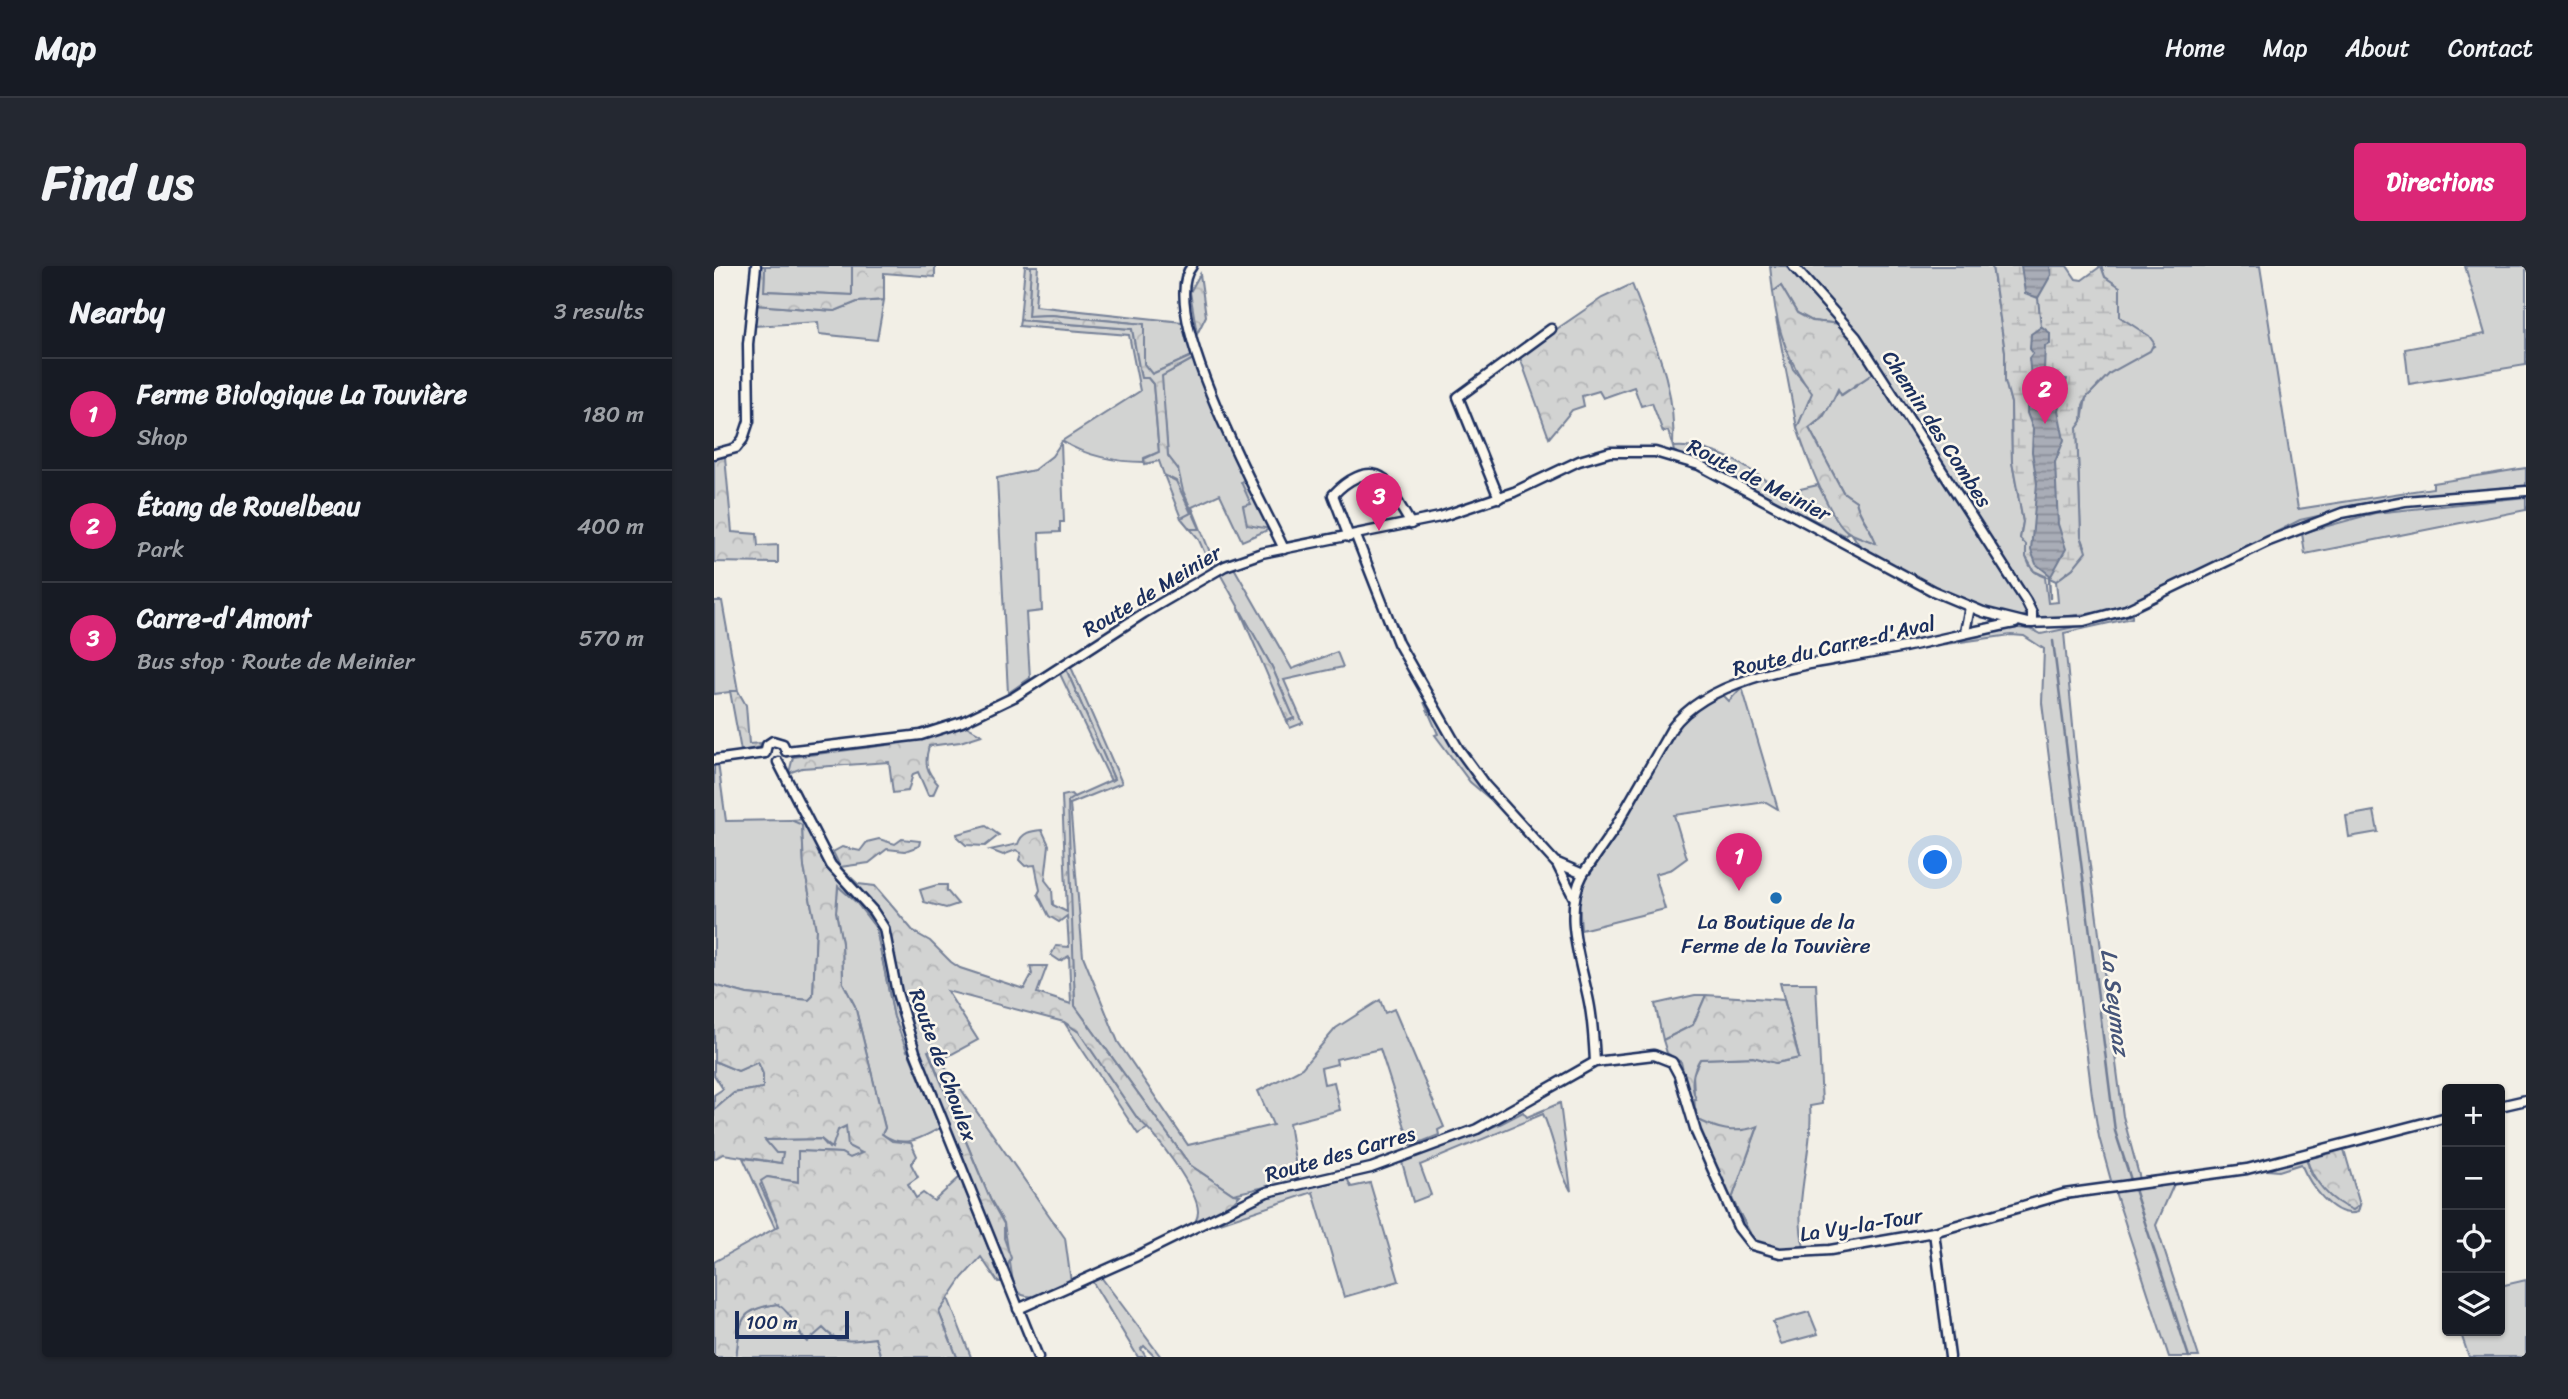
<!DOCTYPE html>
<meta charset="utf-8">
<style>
:root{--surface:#171b24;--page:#242831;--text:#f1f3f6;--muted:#9ea1a6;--line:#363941;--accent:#db2777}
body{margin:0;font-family:Sriracha,sans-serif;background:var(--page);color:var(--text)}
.controls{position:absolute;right:21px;bottom:21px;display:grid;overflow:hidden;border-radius:7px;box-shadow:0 2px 5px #0004}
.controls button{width:63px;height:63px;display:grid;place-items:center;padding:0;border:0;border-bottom:2px solid var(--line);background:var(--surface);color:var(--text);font:35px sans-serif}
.scale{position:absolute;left:21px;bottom:18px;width:114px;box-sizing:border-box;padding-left:7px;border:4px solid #1b2f5e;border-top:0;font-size:19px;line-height:24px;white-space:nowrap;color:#1b2f5e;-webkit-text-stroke:5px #fbf7ec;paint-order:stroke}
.you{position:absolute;left:1222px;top:597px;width:24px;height:24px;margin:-18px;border:5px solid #fff;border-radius:50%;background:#1a73e8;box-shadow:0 0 0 10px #1a73e833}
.badge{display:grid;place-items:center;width:46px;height:46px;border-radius:50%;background:var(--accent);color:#fff;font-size:23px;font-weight:700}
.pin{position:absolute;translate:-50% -58px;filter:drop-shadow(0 2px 4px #0008)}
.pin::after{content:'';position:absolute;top:37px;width:24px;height:21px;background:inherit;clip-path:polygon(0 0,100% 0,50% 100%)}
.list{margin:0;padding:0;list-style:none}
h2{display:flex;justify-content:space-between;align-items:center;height:91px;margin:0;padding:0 28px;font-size:30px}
h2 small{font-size:23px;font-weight:400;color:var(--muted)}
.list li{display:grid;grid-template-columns:46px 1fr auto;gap:21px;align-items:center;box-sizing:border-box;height:112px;padding:0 28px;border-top:2px solid var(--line)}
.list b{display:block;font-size:26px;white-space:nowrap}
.list p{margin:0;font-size:23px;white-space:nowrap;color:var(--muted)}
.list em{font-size:23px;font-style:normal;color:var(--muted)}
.icon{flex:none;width:38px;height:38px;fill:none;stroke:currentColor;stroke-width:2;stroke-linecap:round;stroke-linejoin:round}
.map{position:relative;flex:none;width:1812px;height:1091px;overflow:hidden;border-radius:7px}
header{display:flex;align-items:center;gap:42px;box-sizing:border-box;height:98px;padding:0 35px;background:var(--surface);border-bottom:2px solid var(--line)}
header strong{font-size:33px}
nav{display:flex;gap:38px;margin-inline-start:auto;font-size:24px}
.intro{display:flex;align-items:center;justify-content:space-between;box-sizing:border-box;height:168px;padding:0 42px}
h1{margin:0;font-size:49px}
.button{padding:18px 32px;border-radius:7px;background:var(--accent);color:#fff;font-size:24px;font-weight:700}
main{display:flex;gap:42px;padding:0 42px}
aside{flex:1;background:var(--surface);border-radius:7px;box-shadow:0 2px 5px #0004}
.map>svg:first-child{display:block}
</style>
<header>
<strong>Map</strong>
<nav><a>Home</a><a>Map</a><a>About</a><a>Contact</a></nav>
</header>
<div class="intro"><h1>Find us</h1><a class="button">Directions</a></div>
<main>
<aside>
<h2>Nearby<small>3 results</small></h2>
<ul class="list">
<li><span class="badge">1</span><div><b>Ferme Biologique La Touvière</b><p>Shop</p></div><em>180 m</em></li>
<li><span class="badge">2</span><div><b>Étang de Rouelbeau</b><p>Park</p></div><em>400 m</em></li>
<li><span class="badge">3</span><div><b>Carre-d'Amont</b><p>Bus stop · Route de Meinier</p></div><em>570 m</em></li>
</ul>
</aside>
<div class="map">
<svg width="1812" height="1091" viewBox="0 0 1812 1091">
<defs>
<pattern id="forest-crowns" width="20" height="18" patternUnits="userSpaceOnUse" patternTransform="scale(1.75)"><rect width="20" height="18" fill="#d2d3d2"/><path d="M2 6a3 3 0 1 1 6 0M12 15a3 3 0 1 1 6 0" fill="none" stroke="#b4b5b7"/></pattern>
<pattern id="wetland-marsh" width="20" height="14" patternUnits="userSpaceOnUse" patternTransform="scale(1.75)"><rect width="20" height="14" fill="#d2d3d2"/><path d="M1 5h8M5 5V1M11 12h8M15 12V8" fill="none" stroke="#b4b5b7"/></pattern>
<pattern id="water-rules" width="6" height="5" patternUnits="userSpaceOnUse" patternTransform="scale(1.75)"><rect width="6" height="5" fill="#a9adb7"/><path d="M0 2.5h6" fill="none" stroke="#898d98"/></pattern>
</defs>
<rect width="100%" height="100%" fill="#f2efe6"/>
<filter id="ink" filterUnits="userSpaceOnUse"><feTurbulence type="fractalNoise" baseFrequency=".0143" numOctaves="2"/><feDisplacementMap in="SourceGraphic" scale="14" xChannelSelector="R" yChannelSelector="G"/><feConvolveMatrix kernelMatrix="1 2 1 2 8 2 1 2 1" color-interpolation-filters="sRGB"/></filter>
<g filter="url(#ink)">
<!-- green -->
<g fill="#d2d3d2" stroke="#768198" stroke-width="2">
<polygon points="51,0 138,0 139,29 50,25"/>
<polygon points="317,0 324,0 321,40 468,56 478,90 438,108 430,98 430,58 337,49 314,50"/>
<polygon points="1056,0 1075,0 1127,58 1098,55 1083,47 1067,20 1059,26"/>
<path d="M1083,0H1278L1291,85V114L1297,137L1298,196L1309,256L1306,273L1313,279C1309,293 1317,307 1331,311L1334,337L1344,336L1342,315L1359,302L1371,280L1367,270L1363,162L1368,155L1372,132L1396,107L1440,80C1429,67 1418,62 1406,51V22L1391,11L1387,0H1546L1584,243L1719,222V217L1812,202V221L1689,231L1586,254L1435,330L1391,346L1327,353L1143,68Z"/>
<polygon points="1751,0 1812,0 1812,99 1695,118 1691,83 1771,68"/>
<polygon points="170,34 163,74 105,68 104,56 40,60 42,39 121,45 143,36"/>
<polygon points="1062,52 1079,103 1099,127 1083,162"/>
<path d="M306,54L418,63L427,111L434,112L439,118L445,186L430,192V196C403,196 371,190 348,175L426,125L415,69L305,60Z"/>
<polygon points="479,93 556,263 528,275 506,228 478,241 501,299 497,301 484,272 467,252 450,209 464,203 454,190 447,110"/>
<path d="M1161,106L1313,344V349C1282,360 1178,298 1147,282L1138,268L1161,277C1158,260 1145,252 1142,235L1129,226L1095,162L1108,153L1125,123L1128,129Z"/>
<polygon points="347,177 350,256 346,256 346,266 325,267 328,345 312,347 316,412 294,427 283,212 320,204 338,190"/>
<path d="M959,181C1004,178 1035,202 1069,227L1104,219L1134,267L1129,269L988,196L960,186Z"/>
<polygon points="1812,231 1812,244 1591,288 1588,267 1661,247"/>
<polygon points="519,300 578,403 623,386 629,401 570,414 589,457 576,462 573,455 580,453 558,401 505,306"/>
<polygon points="0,335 8,335 24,425 0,428"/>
<path d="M1418,349V352L1350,367L1363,501L1409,850L1426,913L1398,918L1385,871L1378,829L1328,437L1330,383L1310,370L1297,369L1196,383C1227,376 1300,350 1327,368Z"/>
<polygon points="357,401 408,517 356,538 369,690 404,776 474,879 559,859 544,825 588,802 622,762 666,734 671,747 680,743 730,861 724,864 725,869 697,880 666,783 622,793 623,798 607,802 610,818 620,816 626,844 575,857 584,914 519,928 476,899 361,740 353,534 400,513 352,403"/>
<path d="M1028,421L1064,543L1052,536L960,549L973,592L958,603L941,608L951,643L867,664L865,634L870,613L876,608L911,556L961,463C973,446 990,438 1009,429L1015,435Z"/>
<polygon points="710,436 776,533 756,516 721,469 724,468"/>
<polygon points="4,497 12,555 77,554 88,558 90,601 102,663 99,730 95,734 33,728 0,719 0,498"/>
<polygon points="1660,545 1664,566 1635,571 1632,550"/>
<path d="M124,620L142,636L162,662L180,751L226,862C205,873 190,883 168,868L171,862L141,740L129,717L128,677L122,646Z"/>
<path d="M1066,717H1102L1108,838L1096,840C1100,886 1078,936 1090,981C1072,986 1048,984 1034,971L1036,967L1018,933L1044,861C1024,868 988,867 978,846L981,845L979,808L986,793L1039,791L1062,797L1085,792Z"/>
<polygon points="981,729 992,729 979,759 949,774 941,738"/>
<polygon points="350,756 365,766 424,853 436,861 424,868"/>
<path d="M219,783L351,972L357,1016C339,1024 316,1040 300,1023L290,957L276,933L214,784Z"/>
<polygon points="0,795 24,805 44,796 49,808 49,822 20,827 0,844 0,829 9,823 0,809"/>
<path d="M846,837L857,925C843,902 841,874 829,848L706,899L717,929L699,936L688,896L786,858L809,846L813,851Z"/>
<polygon points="133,860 139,881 149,888 136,892 127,887 84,885 85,916 54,911 46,919 65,960 61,962 29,892 67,897 50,874 107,873 115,882 124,864"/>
<path d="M1592,891L1597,909L1639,944L1646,939L1644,946C1619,954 1595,917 1587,898L1565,905L1553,904Z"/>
<polygon points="633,912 637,921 656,917 685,1015 630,1031 599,926 500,959 549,931"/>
<polygon points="1455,917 1460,918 1442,959 1485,1091 1455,1091 1401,926"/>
<polygon points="387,1011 447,1091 441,1091 430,1080 427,1083 432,1091 424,1091 378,1015"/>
<polygon points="1812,1014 1812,1091 1755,1091 1746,1065 1786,1065 1786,1020"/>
<polygon points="234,1032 257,1091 243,1091 225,1046"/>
<path d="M63,1038L73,1044L80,1057L109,1062L122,1074L161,1072L167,1091H22C27,1055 23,1044 63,1038Z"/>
<polygon points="1095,1046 1104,1068 1067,1078 1059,1056"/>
</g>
<!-- forest -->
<g fill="url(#forest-crowns)" stroke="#768198" stroke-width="2">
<polygon points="46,0 51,0 50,25 138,29 138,0 221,0 221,11 170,7 170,34 143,36 121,45 42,39"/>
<polygon points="311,0 317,0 314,50 337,49 430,58 430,98 438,108 478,90 479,93 448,110 454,190 464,203 469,225 486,263 476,263 467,252 477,247 462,215 450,209 445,195 431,198 430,193 445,186 439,118 434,112 427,112 418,63 306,54"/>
<polygon points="486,8 492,50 483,68 476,26"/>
<path d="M918,18C939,74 963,120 959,181L954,165L949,166L938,137L927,140L920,121L889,132L885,125L868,130L870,140L858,144L835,172L805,89L888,32Z"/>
<path d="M1067,20L1083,47L1098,55L1127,58L1161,106L1127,129L1124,123C1116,140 1113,149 1095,162L1129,226L1142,235C1145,252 1157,261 1162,277C1154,274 1144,271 1136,267C1116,257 1091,186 1083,162L1098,127C1074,97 1063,64 1059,26Z"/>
<polygon points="11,191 18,266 43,268 44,280 64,279 64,297 0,296 0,193"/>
<polygon points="533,211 556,263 533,259 529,240 537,238 527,216"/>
<polygon points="524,340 558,401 580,452 573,455"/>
<polygon points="352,403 400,513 397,515 346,408"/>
<polygon points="16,425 24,425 32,439 35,478 46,477 47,481 27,485"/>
<path d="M252,460L268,469L246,476L215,480C210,497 212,505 224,518L219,529H214L204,506L199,508L194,525L179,527L175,496L88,502L75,507L79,491L181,478Z"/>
<path d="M357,528L360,531L354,535L361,740L476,899L519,928L526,929L515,940L481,957C482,954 484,950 484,946C485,926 440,865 424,853L365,766L350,756L233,725L264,774L227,794L219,783L214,785L276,933L290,958V972L297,992L294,999L297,1019L193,752L172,657L130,609L119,586L128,581L146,585L153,576L165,573L181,578L188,573L206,575L205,580L191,585L173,583L155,597L126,601L144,618L161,620L200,666L216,675L237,696L246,702L310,723L318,708L316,700H333L323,727L357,738L355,690L346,695L337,689L342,680L355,681L353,650L345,656L335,650L324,628L326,624L321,599L311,600L305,594L307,587L302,584L289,589L276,584L304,578C308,566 317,565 328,564L335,579L331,614L338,623L339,639L353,646L348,530Z"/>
<path d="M92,553L121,611L164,660L179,731L196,784L193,785L180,751L162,662L142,636L124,620L122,646L128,677L129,717L141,740L171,862L168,868L178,875L197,877L203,890L197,898L204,911L194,918L202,932L209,927L220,935L246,911L288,1016H284L267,991L248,1012L225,1046L243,1091H167L161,1072C140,1074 125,1080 109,1062L93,1076C80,1063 79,1047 63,1038C23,1044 27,1055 22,1091H0V996L65,960L47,915L53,911L84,916V885L127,887L136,892L148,887L134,880L132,860L124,864L118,882L107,873L51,874L62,887H69L67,897L9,888L0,893V844L20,827L49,822V808L44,796L24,805L0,795V719L33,728L95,734L99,730L102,663L90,601L88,559L77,554Z"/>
<polygon points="272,560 285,569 271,580 252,579 244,572 243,568"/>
<polygon points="223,619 233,619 233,625 244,638 232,642 210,636 206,624"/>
<path d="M992,729L1070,734L1085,792L1062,797L1039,791L986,793C978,805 976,820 982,833H978L982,845L978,846L967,796L953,787L949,774L979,759Z"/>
<path d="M981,852C1001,863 1021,869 1044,860L1018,933L1036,967L1034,971Z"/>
<path d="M1629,880L1646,939L1639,944C1615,935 1599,915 1592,891Z"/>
</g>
<!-- wetland -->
<polygon fill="url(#wetland-marsh)" stroke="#768198" stroke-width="2" points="1278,0 1353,0 1362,13 1368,14 1387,0 1391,11 1406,21 1406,51 1435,70 1440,77 1436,85 1396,107 1372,132 1369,139 1368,155 1363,162 1367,270 1372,286 1359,302 1342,315 1320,305 1312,291 1312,279 1306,273 1309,256 1298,196 1297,137 1291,115 1291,85"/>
<!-- water -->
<polygon fill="url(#water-rules)" stroke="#707b93" stroke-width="2" points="1307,0 1336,0 1337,9 1324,32 1327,60 1336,67 1336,78 1331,80 1330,104 1337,111 1353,113 1344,144 1350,174 1341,196 1344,258 1352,283 1337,310 1322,298 1317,284 1323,217 1318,186 1319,163 1313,147 1314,115 1317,111 1315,92 1319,87 1316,83 1317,68 1327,61 1324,32 1311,27"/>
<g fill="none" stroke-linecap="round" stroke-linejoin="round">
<!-- stream -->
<g stroke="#707b93" stroke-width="2.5">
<polyline points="1335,311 1336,332"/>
<polyline points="1339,375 1401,865 1475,1091"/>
</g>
<!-- minor casing -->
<g stroke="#1b2f5e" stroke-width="13">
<g id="minor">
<path d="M478,0C441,43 547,234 570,283"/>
<polyline points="1079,0 1142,71 1312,335 1318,347 1318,357"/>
<polyline points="0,188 22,182 29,173 35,155 34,78 42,0"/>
<polyline points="785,232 744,131 837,63"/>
<path d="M642,270L684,377L744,482L771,519L841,596L869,608C848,648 867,695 875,736C879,756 880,776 881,796"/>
<path d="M635,271L619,229C631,216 653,200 670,213L697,258"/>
<polyline points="1251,366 1256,341"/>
<polyline points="72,485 207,469 248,456 300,431 430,347 511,300 548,287 726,251 800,226 865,195 896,186 941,186 985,199 1219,325 1269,346 1313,357 1370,355 1412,344 1555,275 1628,247 1691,235 1812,225"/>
<polyline points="51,487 53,479 59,475 69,478 72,485"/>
<polyline points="0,494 51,487"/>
<polyline points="64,496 117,599 159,645 170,662 183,727 201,786 324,1091"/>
<polyline points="843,598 859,630"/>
<path d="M869,608L899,565L958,462C998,405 1116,396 1180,383C1221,375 1260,365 1301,357"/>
<polyline points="1786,840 1812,834"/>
<polyline points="1220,966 1236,1091"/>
<polyline points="304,1043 423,990 553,926 657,902 763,863 881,796 940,789 958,796 965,809 982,866 1024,961 1038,979 1066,987 1116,984 1220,966 1350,928 1533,903 1733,851"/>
</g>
</g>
<!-- minor -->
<use href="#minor" stroke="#fbf7ec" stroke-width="8"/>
</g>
</g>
<!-- markers -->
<circle fill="#1f6fb2" stroke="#fbf7ec" stroke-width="2.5" cx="1062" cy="632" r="7"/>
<g text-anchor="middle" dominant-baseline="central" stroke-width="5" stroke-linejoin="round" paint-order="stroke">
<!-- street labels -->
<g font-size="21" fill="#1b2f5e" stroke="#fbf7ec">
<text transform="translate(1223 163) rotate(57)">Chemin des Combes</text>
<text transform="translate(1045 214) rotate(27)">Route de Meinier</text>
<text transform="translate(438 325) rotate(-31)">Route de Meinier</text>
<text transform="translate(1120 380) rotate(-13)">Route du Carre-d'Aval</text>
<text transform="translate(229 799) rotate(70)">Route de Choulex</text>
<text transform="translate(626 888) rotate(-16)">Route des Carres</text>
<text transform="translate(1147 959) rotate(-9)">La Vy-la-Tour</text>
</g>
<!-- poi labels -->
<g font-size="21" fill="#1b2f5e" stroke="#fbf7ec">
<text x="1062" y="656">La Boutique de la<tspan x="1062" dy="24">Ferme de la Touvière</tspan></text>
</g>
<!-- water labels -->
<g font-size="23" font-style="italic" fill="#465579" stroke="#fbf7ec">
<text transform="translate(1401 736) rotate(83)">La Seymaz</text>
</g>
</g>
</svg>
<div class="controls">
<button>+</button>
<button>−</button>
<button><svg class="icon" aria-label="locate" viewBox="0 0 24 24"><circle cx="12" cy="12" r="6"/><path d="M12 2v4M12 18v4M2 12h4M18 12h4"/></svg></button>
<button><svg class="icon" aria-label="layers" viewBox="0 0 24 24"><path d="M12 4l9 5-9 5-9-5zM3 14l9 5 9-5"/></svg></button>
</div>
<div class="scale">100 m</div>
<div class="you"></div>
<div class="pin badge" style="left:1025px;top:625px">1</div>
<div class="pin badge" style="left:1331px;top:158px">2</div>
<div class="pin badge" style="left:665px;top:265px">3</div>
</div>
</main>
